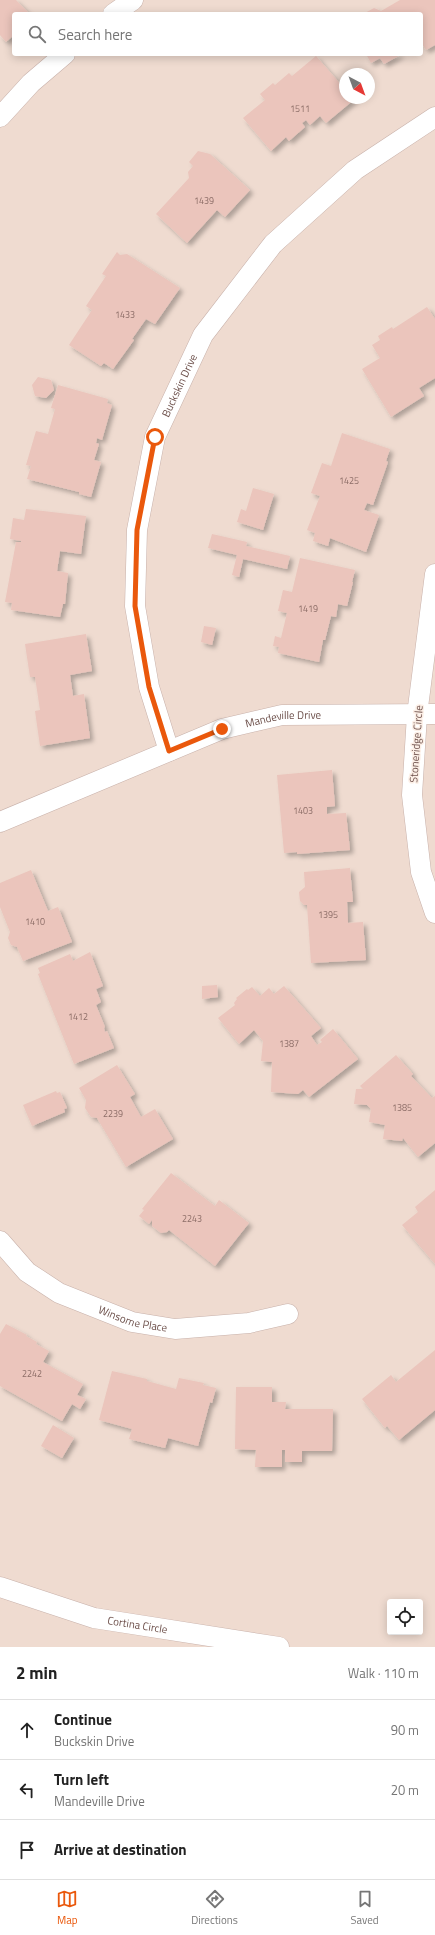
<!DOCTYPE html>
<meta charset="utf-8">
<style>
:root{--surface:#fff;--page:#f2f2f2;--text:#222;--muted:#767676;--line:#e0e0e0;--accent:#ea580c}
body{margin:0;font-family:"Titillium Web",sans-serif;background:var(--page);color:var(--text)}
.controls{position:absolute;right:12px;bottom:12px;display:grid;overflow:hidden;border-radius:4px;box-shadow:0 2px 10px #0003}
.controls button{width:36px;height:36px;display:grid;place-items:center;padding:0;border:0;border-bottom:1px solid var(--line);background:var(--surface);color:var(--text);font:20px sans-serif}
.compass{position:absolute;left:339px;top:68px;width:36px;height:36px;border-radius:50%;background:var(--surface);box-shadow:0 2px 10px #0003;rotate:139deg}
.stop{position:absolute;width:12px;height:12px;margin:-9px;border:3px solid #ea580c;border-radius:50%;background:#fff}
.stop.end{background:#ea580c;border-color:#fff;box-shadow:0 1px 4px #0008}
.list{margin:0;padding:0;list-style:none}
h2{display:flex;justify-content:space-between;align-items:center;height:52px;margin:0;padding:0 16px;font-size:17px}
h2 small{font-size:13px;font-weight:400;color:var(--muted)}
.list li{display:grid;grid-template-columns:26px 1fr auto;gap:12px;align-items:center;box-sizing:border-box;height:60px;padding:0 16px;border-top:1px solid var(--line)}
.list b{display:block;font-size:15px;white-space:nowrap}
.list p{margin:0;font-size:13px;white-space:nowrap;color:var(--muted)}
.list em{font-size:13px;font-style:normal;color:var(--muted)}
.icon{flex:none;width:22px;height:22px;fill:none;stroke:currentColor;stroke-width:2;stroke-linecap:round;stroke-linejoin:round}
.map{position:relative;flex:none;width:435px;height:1647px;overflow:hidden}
.search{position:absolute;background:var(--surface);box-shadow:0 2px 10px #0003;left:12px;right:12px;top:12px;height:44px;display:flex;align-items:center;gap:10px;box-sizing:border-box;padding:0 14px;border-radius:4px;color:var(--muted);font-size:15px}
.sheet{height:232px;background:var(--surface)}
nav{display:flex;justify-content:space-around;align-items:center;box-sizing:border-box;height:56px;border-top:1px solid var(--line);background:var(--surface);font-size:11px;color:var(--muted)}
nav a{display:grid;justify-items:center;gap:2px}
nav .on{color:var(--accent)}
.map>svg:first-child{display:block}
</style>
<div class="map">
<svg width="435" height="1647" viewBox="0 0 435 1647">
<defs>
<filter id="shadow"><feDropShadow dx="3.5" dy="3.5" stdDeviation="2" flood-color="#0004"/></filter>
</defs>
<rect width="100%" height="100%" fill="#f9ebe1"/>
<!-- residential -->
<path fill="#efdbd0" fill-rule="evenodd" d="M0,0H435V1647H0ZM14,14H421V54H14ZM345,74H369V98H345ZM390,1602H420V1632H390Z"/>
<!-- building -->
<g fill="#ebc5bc" filter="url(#shadow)">
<polygon points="0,0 16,0 30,14 14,14 14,35 6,42 0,35"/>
<polygon points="400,0 435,0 435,45 426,50 421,42 421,14 363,14 374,8 381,11"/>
<polygon points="366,54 402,54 384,64 380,58 371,63"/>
<polygon points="316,56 344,88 345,87 345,98 356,98 326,123 320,116 310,125 306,120 302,123 305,127 289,141 286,137 271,151 243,118 265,100 260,94 273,83 275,85 289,73 292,76"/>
<polygon points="198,151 210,154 250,190 225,217 217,210 187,243 156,214 189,178 188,172 193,166 189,162"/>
<polygon points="117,252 120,255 127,254 180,288 155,324 146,319 132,339 134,340 113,369 104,363 101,366 69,345 92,310 86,306 106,276 102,274"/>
<polygon points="427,307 435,319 435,378 419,388 424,396 391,417 362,369 380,358 372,345 380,340 378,336 392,327 393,329"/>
<polygon points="38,377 51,380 54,390 46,398 35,396 32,385"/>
<polygon points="58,385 108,399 107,403 112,405 102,440 97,438 96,443 99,444 94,460 101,462 91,497 79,494 79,492 27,479 31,466 26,465 36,431 48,434 55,409 51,408"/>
<polygon points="342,433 390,449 386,461 388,462 373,505 367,503 364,510 379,515 366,552 330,538 328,546 313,541 315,533 307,530 320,496 311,493 322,463 331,466"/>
<polygon points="253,488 274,494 263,530 237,522 241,509 246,511"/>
<polygon points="26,509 86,516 81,554 60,551 57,571 68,573 65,604 63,604 60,617 11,610 12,603 5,602 16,542 21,542 21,541 10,539 13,518 24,520"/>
<polygon points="212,534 247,542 246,546 290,556 287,569 243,559 239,577 232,575 237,555 208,548"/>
<polygon points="300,558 355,570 352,582 353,582 347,606 338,604 336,617 331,616 325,640 323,640 319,662 278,653 279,647 273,646 275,636 281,638 287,613 278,611 283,590 292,592"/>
<polygon points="204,626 216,628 212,645 201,642"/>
<polygon points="86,634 92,671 70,675 73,696 84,694 90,738 40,746 35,711 40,710 35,677 30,677 25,644"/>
<polygon points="332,770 335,806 327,807 327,814 346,813 350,850 297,854 297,852 284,853 277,775"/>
<polygon points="350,868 353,902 347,902 348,923 363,922 366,960 311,963 307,905 304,905 300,901 299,892 305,887 304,872"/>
<polygon points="31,870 48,911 58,907 72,942 23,961 17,947 11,945 8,938 10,932 0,907 0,883"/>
<polygon points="90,952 103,986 96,989 101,1002 96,1005 105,1027 104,1028 105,1032 107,1031 114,1048 74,1064 38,974 40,973 38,968 70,954 73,961"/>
<polygon points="217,985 218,997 202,999 202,986"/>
<polygon points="284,986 321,1028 311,1036 317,1045 322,1042 320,1040 333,1029 358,1059 309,1097 303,1090 298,1094 271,1092 272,1062 261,1061 263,1041 254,1030 239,1044 218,1018 235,1005 234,1003 237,999 236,998 247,989 248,990 252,987 260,996 269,988 274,994"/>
<polygon points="396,1055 413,1074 411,1076 432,1098 435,1096 435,1143 418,1157 403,1138 402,1141 383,1139 385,1125 369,1122 371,1109 367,1105 354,1104 356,1089 363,1089 360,1086"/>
<polygon points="117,1065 135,1094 130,1097 141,1117 155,1109 173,1139 126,1167 97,1118 91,1117 85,1108 86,1100 79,1088"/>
<polygon points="56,1091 57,1093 60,1092 67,1108 64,1109 65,1112 32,1126 23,1105"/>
<polygon points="171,1173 215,1206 219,1200 249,1223 215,1266 169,1230 167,1232 161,1233 152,1226 152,1220 149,1224 139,1216 144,1210 142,1209"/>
<polygon points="435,1190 435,1264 402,1225 418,1212 415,1207"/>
<polygon points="6,1324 27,1335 26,1336 37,1342 36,1344 49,1351 43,1362 83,1384 77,1395 86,1399 80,1409 72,1404 62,1421 0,1386 0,1334"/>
<polygon points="435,1350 435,1410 399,1440 387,1426 385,1428 362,1399 391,1375 396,1382"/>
<polygon points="112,1371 147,1379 147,1381 176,1389 179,1378 204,1383 203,1385 216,1388 212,1403 210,1402 198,1446 168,1438 165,1448 129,1439 132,1429 99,1420"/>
<polygon points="236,1387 272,1387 272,1402 286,1402 285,1409 333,1409 332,1451 302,1451 302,1462 285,1462 285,1450 282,1450 282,1467 255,1467 256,1450 235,1449"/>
<polygon points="53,1425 74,1438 62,1458 41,1446"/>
</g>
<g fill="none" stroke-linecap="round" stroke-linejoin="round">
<!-- minor casing -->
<g stroke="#c8b1aa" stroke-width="21">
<g id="minor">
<polyline points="113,14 133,0"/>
<polyline points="0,117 31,83 65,54"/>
<polyline points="435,574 417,715 412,795 421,872 435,913"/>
<path id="s1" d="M169,751L149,687L135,606L137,530L155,437L203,335L273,244L355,170L435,117"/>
<path id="s2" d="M0,822L222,729L282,715L435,714"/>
<path id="s3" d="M0,1241L27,1272L59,1293L132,1322L175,1329L249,1323L288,1314"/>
<path id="s4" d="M0,1587L94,1618L279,1647"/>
</g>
</g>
<!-- minor -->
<use href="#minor" stroke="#fff" stroke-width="20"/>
</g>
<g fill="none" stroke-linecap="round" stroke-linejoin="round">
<!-- route -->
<polyline stroke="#ea580c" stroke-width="5" points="155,437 137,530 135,606 149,687 169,751 222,729"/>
</g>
<g text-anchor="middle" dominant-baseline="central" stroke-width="3" stroke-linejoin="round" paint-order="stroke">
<!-- number labels -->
<g font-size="9" fill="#8c6d67">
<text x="300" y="108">1511</text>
<text x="204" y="200">1439</text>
<text x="125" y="314">1433</text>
<text x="349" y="480">1425</text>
<text x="308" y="608">1419</text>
<text x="303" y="810">1403</text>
<text x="328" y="914">1395</text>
<text x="35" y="921">1410</text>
<text x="78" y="1016">1412</text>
<text x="289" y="1043">1387</text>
<text x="402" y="1107">1385</text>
<text x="113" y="1113">2239</text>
<text x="192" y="1218">2243</text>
<text x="32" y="1373">2242</text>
</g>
<!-- street labels -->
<g font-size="11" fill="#6d504b" stroke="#fcefe6">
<text stroke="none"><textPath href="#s1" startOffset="377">Buckskin Drive</textPath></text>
<text stroke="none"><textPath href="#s2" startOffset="303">Mandeville Drive</textPath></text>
<text transform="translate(416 744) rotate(-86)">Stoneridge Circle</text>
<text stroke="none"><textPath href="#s3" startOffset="158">Winsome Place</textPath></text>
<text stroke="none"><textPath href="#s4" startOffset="143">Cortina Circle</textPath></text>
</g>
</g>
</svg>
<div class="controls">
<button><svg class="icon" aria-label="locate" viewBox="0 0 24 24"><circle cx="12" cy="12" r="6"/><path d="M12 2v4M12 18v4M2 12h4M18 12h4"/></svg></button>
</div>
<svg class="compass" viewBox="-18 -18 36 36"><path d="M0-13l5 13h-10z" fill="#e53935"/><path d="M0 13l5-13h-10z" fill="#767676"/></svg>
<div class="stop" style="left:155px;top:437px"></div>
<div class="stop end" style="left:222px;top:729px"></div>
<div class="search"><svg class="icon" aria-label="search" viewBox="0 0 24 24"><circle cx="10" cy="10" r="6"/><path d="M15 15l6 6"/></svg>Search here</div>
</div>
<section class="sheet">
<h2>2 min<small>Walk · 110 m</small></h2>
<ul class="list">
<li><svg class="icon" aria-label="ahead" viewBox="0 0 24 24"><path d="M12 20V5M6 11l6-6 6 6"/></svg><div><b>Continue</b><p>Buckskin Drive</p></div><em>90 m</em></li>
<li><svg class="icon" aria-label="left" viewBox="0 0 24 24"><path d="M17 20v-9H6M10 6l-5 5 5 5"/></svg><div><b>Turn left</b><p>Mandeville Drive</p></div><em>20 m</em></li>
<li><svg class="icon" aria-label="arrive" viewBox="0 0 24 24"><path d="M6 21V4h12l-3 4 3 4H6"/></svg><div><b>Arrive at destination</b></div></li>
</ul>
</section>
<nav>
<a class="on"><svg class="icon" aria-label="map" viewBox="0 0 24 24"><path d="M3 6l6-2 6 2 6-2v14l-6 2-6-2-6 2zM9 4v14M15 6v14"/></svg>Map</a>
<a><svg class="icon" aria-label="directions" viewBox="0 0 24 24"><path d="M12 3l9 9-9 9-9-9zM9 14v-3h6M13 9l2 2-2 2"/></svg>Directions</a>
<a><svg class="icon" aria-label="saved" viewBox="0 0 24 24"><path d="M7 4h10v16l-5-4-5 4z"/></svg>Saved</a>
</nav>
